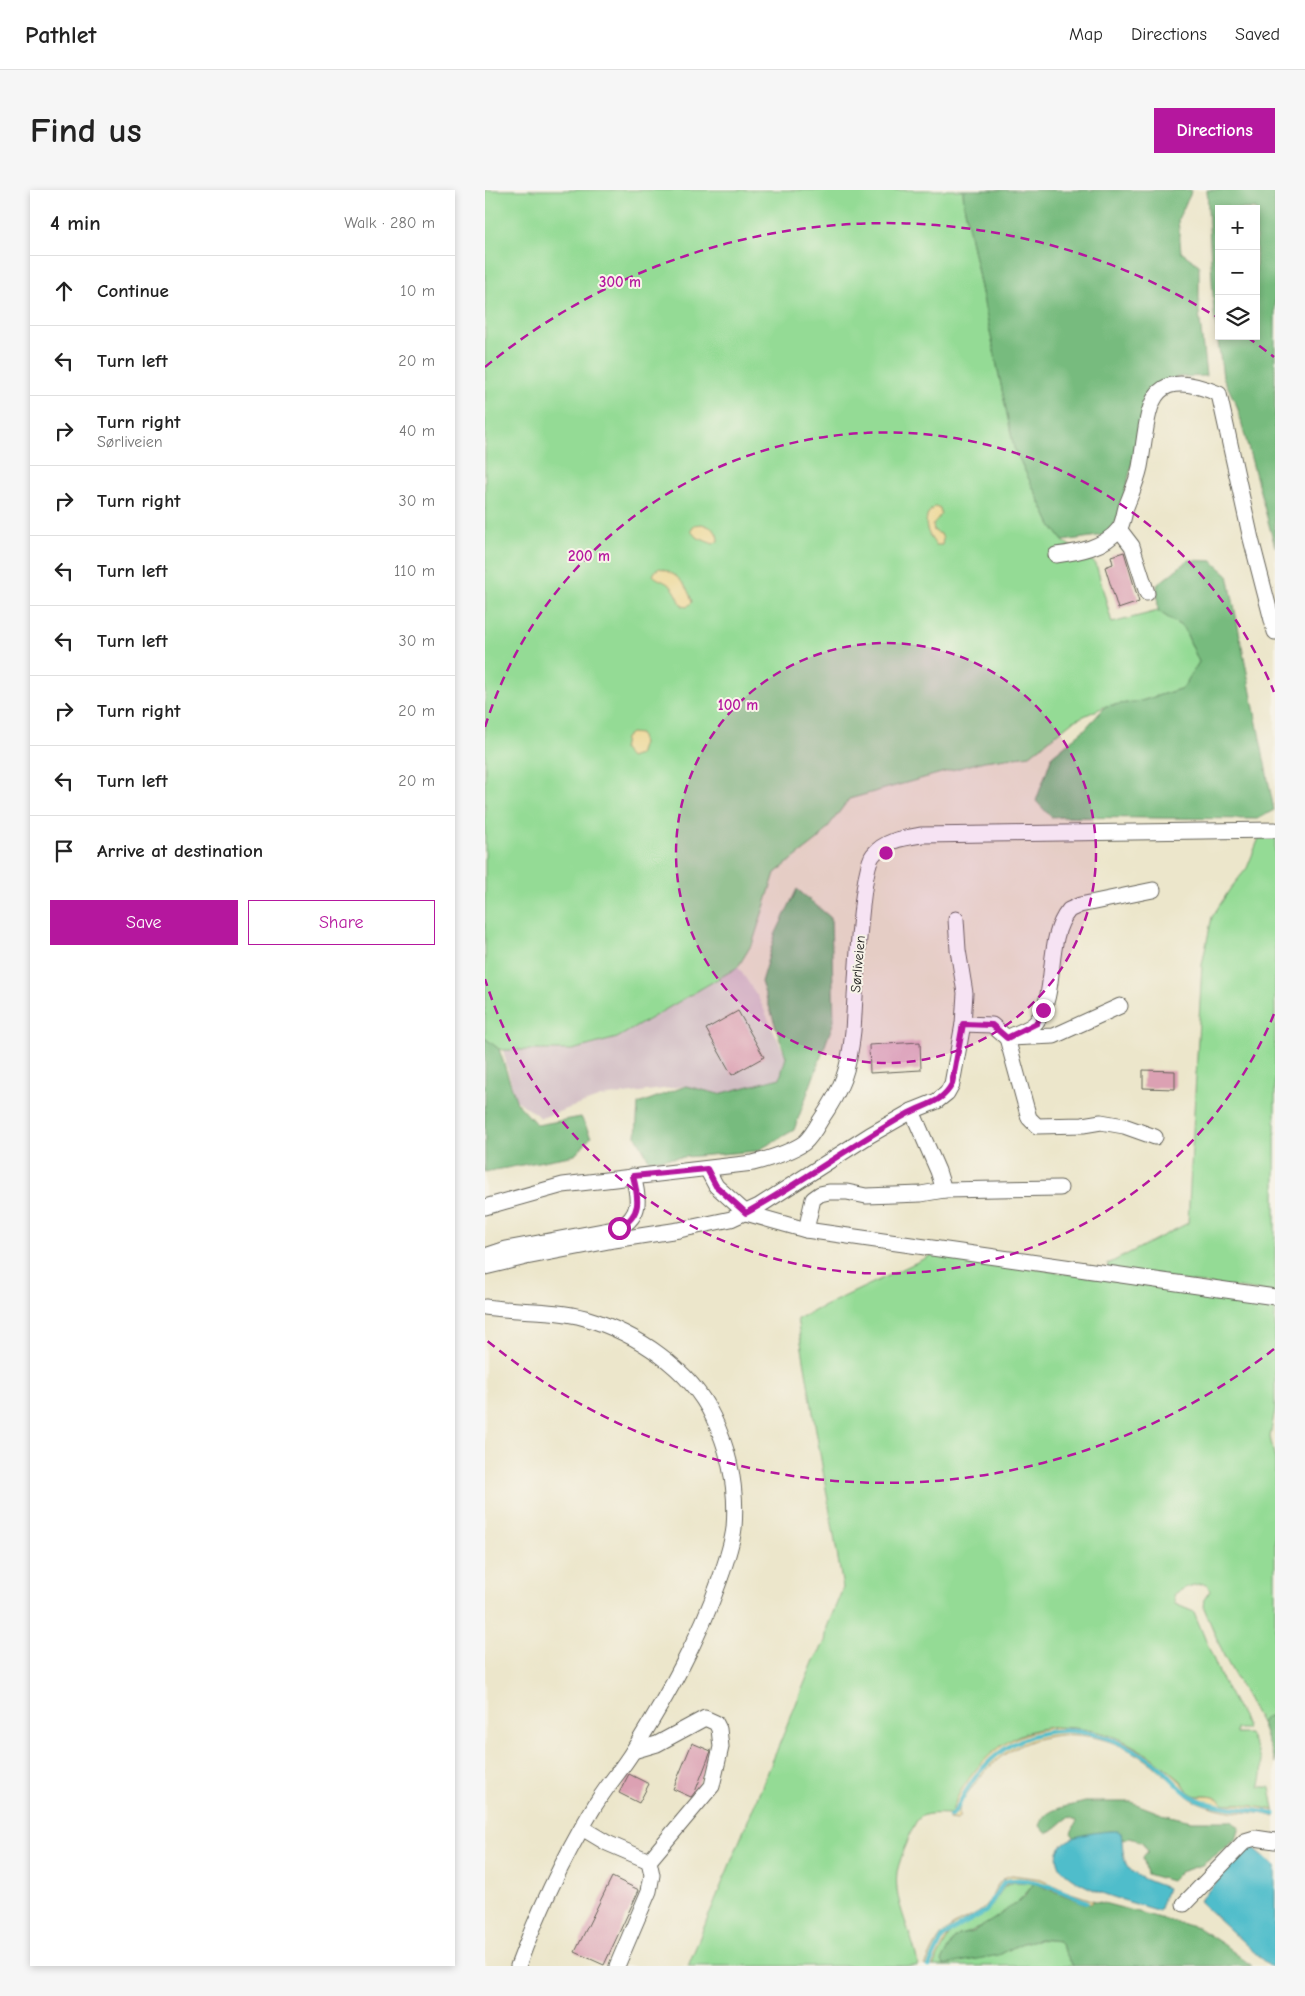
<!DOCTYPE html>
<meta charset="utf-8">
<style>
:root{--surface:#fff;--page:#f6f6f6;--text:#222;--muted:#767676;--line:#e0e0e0;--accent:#b5179e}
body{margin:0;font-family:"Comic Neue",sans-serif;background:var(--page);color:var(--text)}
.controls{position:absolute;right:15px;top:15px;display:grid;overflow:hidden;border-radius:0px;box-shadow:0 2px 8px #0003}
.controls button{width:45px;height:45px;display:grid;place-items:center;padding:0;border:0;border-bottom:1px solid var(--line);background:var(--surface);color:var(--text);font:25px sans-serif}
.stop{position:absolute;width:15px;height:15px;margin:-11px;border:4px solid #b5179e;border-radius:50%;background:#fff}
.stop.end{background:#b5179e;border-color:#fff;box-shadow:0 1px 5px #0008}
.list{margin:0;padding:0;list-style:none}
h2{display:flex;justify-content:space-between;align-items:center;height:65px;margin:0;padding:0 20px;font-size:21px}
h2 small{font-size:16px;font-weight:400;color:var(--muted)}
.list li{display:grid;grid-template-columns:32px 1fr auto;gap:15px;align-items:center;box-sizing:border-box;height:70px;padding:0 20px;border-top:1px solid var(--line)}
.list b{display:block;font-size:19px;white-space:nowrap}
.list p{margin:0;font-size:16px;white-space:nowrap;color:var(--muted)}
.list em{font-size:16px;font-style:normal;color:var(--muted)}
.actions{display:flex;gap:10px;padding:15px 20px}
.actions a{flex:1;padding:11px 0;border:1px solid var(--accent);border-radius:0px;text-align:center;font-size:18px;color:var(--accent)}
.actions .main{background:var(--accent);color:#fff}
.icon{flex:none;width:28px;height:28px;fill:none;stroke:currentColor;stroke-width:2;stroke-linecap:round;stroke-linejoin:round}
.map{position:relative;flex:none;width:790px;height:1776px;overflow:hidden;border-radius:0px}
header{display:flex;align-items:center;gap:30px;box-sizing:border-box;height:70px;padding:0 25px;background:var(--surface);border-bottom:1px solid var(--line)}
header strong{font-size:24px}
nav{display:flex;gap:28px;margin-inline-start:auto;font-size:18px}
.intro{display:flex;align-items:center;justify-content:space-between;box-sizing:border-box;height:120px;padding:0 30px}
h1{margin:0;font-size:35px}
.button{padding:12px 22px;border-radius:0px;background:var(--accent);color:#fff;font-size:18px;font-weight:700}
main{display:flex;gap:30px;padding:0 30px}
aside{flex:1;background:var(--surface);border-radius:0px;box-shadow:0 2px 8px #0003}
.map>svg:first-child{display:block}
</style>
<header>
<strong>Pathlet</strong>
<nav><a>Map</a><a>Directions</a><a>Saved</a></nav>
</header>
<div class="intro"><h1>Find us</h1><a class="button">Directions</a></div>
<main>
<aside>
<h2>4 min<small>Walk · 280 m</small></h2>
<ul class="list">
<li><svg class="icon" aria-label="ahead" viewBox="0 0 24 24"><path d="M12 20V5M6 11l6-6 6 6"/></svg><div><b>Continue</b></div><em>10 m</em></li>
<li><svg class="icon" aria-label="left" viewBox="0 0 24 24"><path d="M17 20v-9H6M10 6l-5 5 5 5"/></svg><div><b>Turn left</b></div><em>20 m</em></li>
<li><svg class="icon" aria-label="right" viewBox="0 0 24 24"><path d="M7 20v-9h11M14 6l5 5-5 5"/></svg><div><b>Turn right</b><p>Sørliveien</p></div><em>40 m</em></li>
<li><svg class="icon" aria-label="right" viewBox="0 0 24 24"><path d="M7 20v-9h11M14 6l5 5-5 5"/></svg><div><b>Turn right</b></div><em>30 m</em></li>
<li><svg class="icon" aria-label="left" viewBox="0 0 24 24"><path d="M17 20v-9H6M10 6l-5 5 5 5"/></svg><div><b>Turn left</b></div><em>110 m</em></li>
<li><svg class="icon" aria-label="left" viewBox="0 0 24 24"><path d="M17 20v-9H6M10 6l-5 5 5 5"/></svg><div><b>Turn left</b></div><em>30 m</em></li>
<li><svg class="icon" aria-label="right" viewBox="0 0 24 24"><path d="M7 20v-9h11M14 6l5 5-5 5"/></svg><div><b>Turn right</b></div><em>20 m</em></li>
<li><svg class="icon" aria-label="left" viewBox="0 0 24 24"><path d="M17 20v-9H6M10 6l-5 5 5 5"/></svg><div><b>Turn left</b></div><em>20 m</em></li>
<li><svg class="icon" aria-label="arrive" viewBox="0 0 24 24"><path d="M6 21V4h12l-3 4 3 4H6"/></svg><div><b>Arrive at destination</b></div></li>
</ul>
<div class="actions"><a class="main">Save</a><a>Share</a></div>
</aside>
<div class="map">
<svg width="790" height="1776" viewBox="0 0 790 1776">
<rect width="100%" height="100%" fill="#f7f3e8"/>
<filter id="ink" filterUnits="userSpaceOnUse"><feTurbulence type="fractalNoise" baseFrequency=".02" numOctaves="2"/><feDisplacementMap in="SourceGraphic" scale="10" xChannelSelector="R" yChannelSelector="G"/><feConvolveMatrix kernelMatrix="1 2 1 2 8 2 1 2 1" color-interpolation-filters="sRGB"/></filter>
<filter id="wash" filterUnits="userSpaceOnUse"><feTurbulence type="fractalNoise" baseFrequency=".0096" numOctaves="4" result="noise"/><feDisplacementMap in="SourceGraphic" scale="20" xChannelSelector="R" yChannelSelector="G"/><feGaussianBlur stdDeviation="1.12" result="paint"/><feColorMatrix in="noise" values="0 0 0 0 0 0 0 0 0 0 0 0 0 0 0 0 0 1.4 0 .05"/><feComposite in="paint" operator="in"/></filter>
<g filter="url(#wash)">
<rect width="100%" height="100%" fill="#ece6cb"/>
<!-- industrial -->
<polygon fill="#d2bec4" points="253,777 273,807 301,867 295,888 234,904 201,896 116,907 56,928 30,909 18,860 87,860 132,848"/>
<!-- green -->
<g fill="#94db95" stroke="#587c58">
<polygon points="0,0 478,0 479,15 529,258 566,335 578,351 611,374 627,433 673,421 699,438 714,472 698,498 656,511 621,516 588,531 545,565 499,571 364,609 334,649 290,683 268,752 253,777 132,848 87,860 18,860 14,859 0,848"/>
<polygon points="774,648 790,648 790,1103 622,1080 623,1074 703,1033 717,775 727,727 745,699 762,678"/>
<path d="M449,1064L790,1114V1219L785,1247L790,1270V1526L781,1527L776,1533L739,1466L719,1418L720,1408L725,1401L722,1394C714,1392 693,1399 688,1405L690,1414L709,1422L738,1492L761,1534L762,1539H751V1544H764C774,1564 782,1575 774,1597H785L789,1620L756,1614H740C736,1613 735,1609 731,1608C724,1604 712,1609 705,1603C701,1600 699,1594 696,1591C678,1575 654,1557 632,1548C603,1537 564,1532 535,1545C529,1547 524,1552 519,1556C493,1575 478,1594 466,1624C435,1623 433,1622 422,1653C418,1662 414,1673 412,1682C408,1714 429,1745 433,1776H203L329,1470L340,1452L342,1437L358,1398L312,1129Z"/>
<path d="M529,1692L549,1693C534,1715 500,1739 474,1745L514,1765C538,1752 546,1747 574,1751L588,1776H448L465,1743L502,1722L518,1697Z"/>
</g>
<!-- forest -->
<g fill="#77bb7e" stroke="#4a6c4d" fill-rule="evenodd">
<polygon points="478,0 706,0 705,5 693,29 696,62 714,75 714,122 721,186 693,187 676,192 664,208 633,329 620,345 578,351 566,335 529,258 479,15"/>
<path d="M722,0H790V357L752,216L738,187L729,123ZM734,19H771V146H734Z"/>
<polygon points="703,370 727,371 743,385 789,620 773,629 566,627 551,611 567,566 600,539 621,516 656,511 698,498 714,472 699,438 673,421 672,395"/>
<polygon points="312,699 346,728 349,831 309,940 272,961 164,970 151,946 153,914 201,896 234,904 295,888 301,867 276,792 290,745"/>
<polygon points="0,848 14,859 32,913 52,935 96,927 106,947 90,965 0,982"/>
<polygon points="784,1526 790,1526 790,1573 776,1533 780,1527"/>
<path d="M600,1612H646L677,1624L706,1631H745L755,1637L751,1650L717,1675L695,1682L686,1691L662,1684L658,1667L663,1661L657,1652L645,1648L637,1650L636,1643L626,1641L590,1648L586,1643L592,1631L585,1627C575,1632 572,1640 561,1643L555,1636C559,1617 583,1617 600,1612Z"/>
<polygon points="549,1693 599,1713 608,1712 607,1710 713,1738 738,1754 767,1776 588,1776 574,1751 555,1749 537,1753 514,1765 459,1775 457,1771 468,1750 474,1745 488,1742 509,1729 540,1706"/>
</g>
<!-- sand -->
<g fill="#eeda9e" stroke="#857b5d">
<path d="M451,316L455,318L456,324L448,335L449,341L456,344L458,349L457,355H451C441,343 435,326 451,316Z"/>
<path d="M217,334C226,337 233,340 233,351L228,354L211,347L206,341L209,335Z"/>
<path d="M175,378C192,383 203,396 207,412L202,417L197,416C193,408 190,398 183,394C177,390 173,390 168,385L171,380Z"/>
<polygon points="146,543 155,544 158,553 154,565 145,568 138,560 140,548"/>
<path d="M568,1537C619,1540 658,1555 695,1591C699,1594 701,1600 705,1603C712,1609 723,1604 731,1608C735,1609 736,1613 740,1614H756L789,1620L790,1627C777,1622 766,1623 753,1622C740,1621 725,1617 713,1612C703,1609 697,1600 689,1593C674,1580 658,1567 640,1558C589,1533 529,1543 494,1589C488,1597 474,1610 474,1621C474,1623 474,1626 474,1628L472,1630L464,1629V1627C469,1620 470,1610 475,1602C499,1564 523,1544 568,1537Z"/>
<path d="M527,1685L556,1689L580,1701L607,1710L608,1712L605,1714L599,1713L549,1693L529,1692L521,1694L502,1722L465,1743L448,1776H440C447,1762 453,1745 466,1737C477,1729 491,1727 500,1717C511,1706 509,1689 527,1685Z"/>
</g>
<!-- water -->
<g fill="#50bdcb" stroke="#366c74">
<path d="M625,1641H633L636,1643C638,1653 637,1662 640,1671C645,1687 668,1692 682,1698L674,1721C644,1711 598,1702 576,1679C559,1647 605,1643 625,1641Z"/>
<polygon points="767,1656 790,1676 790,1776 784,1776 714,1711 761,1659"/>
</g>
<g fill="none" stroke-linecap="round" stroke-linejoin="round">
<!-- stream -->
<g stroke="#50bdcb" stroke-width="4.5">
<path d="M465,1626C472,1623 476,1608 481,1601C494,1580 513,1560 536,1550C585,1528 637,1548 677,1579C686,1587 698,1603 708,1607C729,1619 765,1618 789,1624"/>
<path d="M444,1776L457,1749L464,1742L501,1721L519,1692C545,1683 578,1703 602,1712"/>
</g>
</g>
<g id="blocks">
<!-- building -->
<g fill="#dca1b3">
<polygon points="639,362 654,412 633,419 620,377 628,374 626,366"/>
<polygon points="253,821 279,867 247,885 221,839"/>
<polygon points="435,852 436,880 385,883 384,855"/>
<polygon points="658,880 690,881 690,899 658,898"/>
<polygon points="207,1553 226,1561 210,1602 206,1607 188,1599"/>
<polygon points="144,1584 164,1594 154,1613 134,1603"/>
<polygon points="127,1687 154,1700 119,1775 90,1762"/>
</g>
</g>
</g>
<g filter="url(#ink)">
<use href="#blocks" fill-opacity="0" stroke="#656359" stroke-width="1"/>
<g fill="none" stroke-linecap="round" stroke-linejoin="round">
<!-- minor casing -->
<g stroke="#656359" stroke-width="17">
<g id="minor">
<polyline points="634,339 647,356 662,403"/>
<path d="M571,365C593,362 619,358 634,339C638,334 639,324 641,317C646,304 652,291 655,277C665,222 658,172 734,204L766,349L790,442"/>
<polyline points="635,816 569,846 522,848 544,928 552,936 598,935 616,932 639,936 670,947"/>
<path d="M478,834L507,835L522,848C530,843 547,839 552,831C574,802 559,750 584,720L595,715L668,700"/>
<polyline points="427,921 453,981 459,1000"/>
<polyline points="222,979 231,996 261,1023 321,1040 790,1107"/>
<path d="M0,1017L78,995L268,973C283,969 306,962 319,953C325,948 331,938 335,931C357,899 364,880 368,841C370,813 375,681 388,665C400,650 419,648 437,645L790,640"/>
<polyline points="321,1040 328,1009 335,1004 344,1002 362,1002 381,1006 436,1004 459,1000 575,998"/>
<path d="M0,1066L21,1059L134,1038C157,1025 154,1008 148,986"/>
<polyline points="0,1077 41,1067 129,1050 194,1040 246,1029 274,1016 385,945 427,921 452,911 462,903 467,894 478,834 480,803 473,760 471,729"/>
<path d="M0,1117C33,1122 68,1119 100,1128C151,1143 205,1178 228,1227C245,1262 252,1300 249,1338C247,1355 241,1372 235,1389C214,1450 182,1506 148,1561C135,1582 118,1600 106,1622C77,1671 53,1722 33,1776"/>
<polyline points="148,1561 172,1554 220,1528 231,1533 234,1539 236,1557 227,1596 164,1671"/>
<polyline points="97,1638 122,1653 164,1671"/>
<polyline points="699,1714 760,1651 770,1648 790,1651"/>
<polyline points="132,1776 164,1701 167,1685 164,1671"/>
</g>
</g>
<!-- minor -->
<use href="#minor" stroke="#fff" stroke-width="15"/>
</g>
</g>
<g fill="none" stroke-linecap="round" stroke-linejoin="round" filter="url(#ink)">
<!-- route -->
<path stroke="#b5179e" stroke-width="6" d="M134,1038C157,1025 154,1009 148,986L222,979L231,996L261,1023C317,992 368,954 424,923C441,914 457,913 467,894L478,834L507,835L522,848L552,833L558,820"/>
</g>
<!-- distance rings -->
<circle cx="401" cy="663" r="210" fill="#b5179e" fill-opacity=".12"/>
<g fill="none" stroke="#b5179e" stroke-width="2.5" stroke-dasharray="9 6">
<circle cx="401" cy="663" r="210"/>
<path d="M789 824A420 420 0 0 1 0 789M0 537A420 420 0 0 1 789 502"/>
<path d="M789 1159A630 630 0 0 1 0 1149M0 177A630 630 0 0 1 730 126M762 147A630 630 0 0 1 789 167"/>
</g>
<g text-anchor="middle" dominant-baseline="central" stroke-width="4" stroke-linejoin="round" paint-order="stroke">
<!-- street labels -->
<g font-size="14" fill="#1c1c1c" stroke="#f7f3e8">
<text transform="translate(373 774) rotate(-85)">Sørliveien</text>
</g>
</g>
<circle cx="401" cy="663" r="8" fill="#b5179e" stroke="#f7f3e8" stroke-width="2.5"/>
<g font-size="15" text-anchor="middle" font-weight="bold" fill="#b5179e" stroke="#f7f3e8" stroke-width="4" stroke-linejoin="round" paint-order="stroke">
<text x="135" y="97">300 m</text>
<text x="104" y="371">200 m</text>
<text x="253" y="520">100 m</text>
</g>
</svg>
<div class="controls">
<button>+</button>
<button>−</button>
<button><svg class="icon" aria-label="layers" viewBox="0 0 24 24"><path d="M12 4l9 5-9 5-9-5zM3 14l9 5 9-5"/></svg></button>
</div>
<div class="stop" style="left:134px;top:1038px"></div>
<div class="stop end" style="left:558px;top:820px"></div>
</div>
</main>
